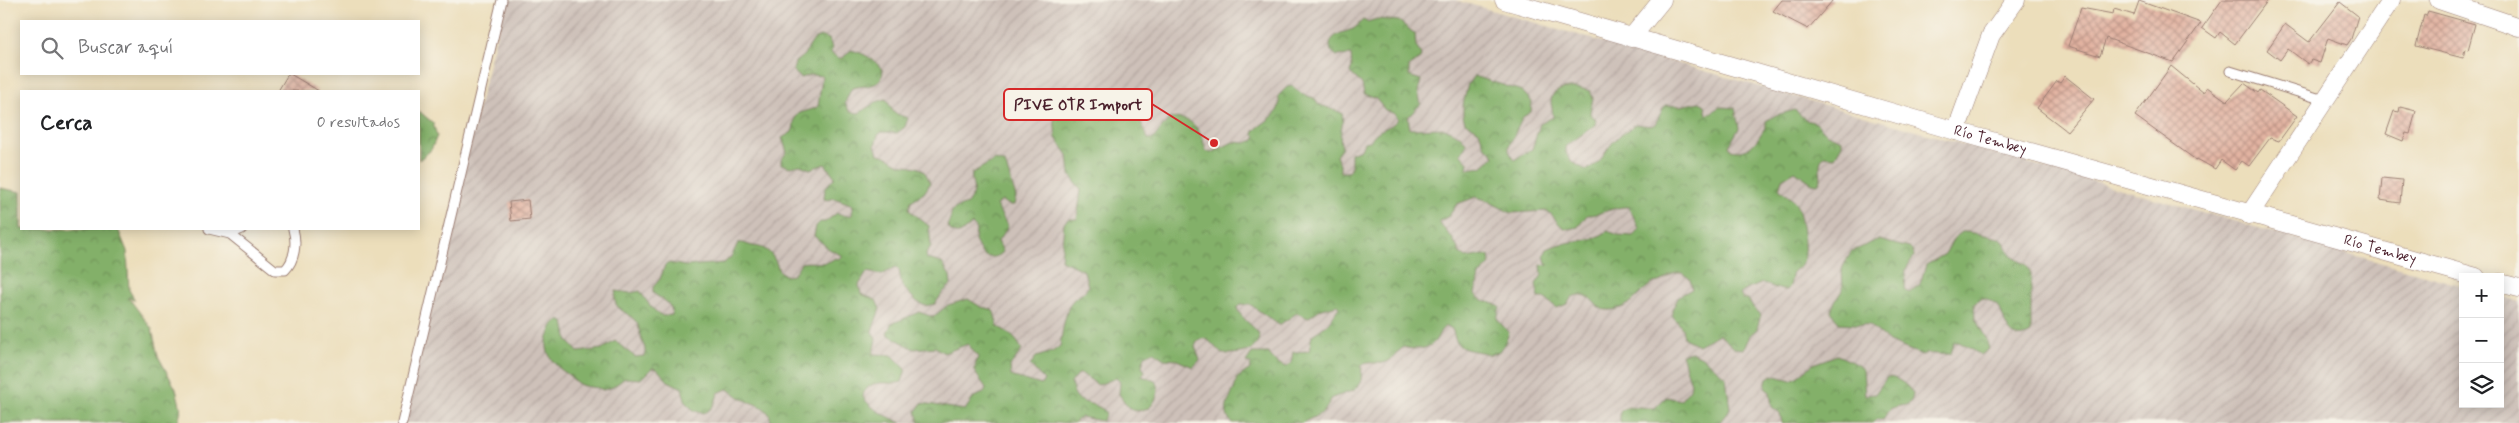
<!DOCTYPE html>
<html lang="es">
<meta charset="utf-8">
<style>
:root{--surface:#fff;--page:#f2f2f2;--text:#202124;--muted:#757577;--line:#e0e0e0}
body{margin:0;font-family:Mynerve,sans-serif;background:var(--page);color:var(--text)}
.controls{position:absolute;right:15px;bottom:15px;display:grid;overflow:hidden;border-radius:0px;box-shadow:0 2px 12px #0003}
.controls button{width:45px;height:45px;display:grid;place-items:center;padding:0;border:0;border-bottom:1px solid var(--line);background:var(--surface);color:var(--text);font:25px sans-serif}
.list{margin:0;padding:0;list-style:none}
h2{display:flex;justify-content:space-between;align-items:center;height:65px;margin:0;padding:0 20px;font-size:21px}
h2 small{font-size:16px;font-weight:400;color:var(--muted)}
.icon{flex:none;width:28px;height:28px;fill:none;stroke:currentColor;stroke-width:2;stroke-linecap:round;stroke-linejoin:round}
.map{position:relative;flex:none;width:2519px;height:423px;overflow:hidden}
.search{position:absolute;background:var(--surface);box-shadow:0 2px 12px #0003;left:20px;top:20px;width:400px;height:55px;display:flex;align-items:center;gap:12px;box-sizing:border-box;padding:0 18px;border-radius:0px;color:var(--muted);font-size:19px}
.panel{position:absolute;background:var(--surface);box-shadow:0 2px 12px #0003;left:20px;top:90px;width:400px;height:140px;border-radius:0px}
.map>svg:first-child{display:block}
</style>
<div class="map">
<svg width="2519" height="423" viewBox="0 0 2519 423">
<defs>
<pattern id="industrial-furrows" width="10" height="10" patternUnits="userSpaceOnUse" patternTransform="scale(1.25)"><rect width="10" height="10" fill="#cec1b9"/><path d="M-1 1l2-2M0 10L10 0M9 11l2-2" fill="none" stroke="#b2a59f"/></pattern>
<pattern id="forest-crowns" width="20" height="18" patternUnits="userSpaceOnUse" patternTransform="scale(1.25)"><rect width="20" height="18" fill="#83b069"/><path d="M2 6a3 3 0 1 1 6 0M12 15a3 3 0 1 1 6 0" fill="none" stroke="#6d8f57"/></pattern>
<pattern id="building-cross-hatch" width="8" height="8" patternUnits="userSpaceOnUse" patternTransform="scale(1.25)"><rect width="8" height="8" fill="#e2b3a1"/><path d="M0 0l8 8M0 8l8-8" fill="none" stroke="#b99183"/></pattern>
</defs>
<rect width="100%" height="100%" fill="#f7f3e8"/>
<filter id="ink" filterUnits="userSpaceOnUse"><feTurbulence type="fractalNoise" baseFrequency=".02" numOctaves="2"/><feDisplacementMap in="SourceGraphic" scale="10" xChannelSelector="R" yChannelSelector="G"/><feConvolveMatrix kernelMatrix="1 2 1 2 8 2 1 2 1" color-interpolation-filters="sRGB"/></filter>
<filter id="wash" filterUnits="userSpaceOnUse"><feTurbulence type="fractalNoise" baseFrequency=".0096" numOctaves="4" result="noise"/><feDisplacementMap in="SourceGraphic" scale="20" xChannelSelector="R" yChannelSelector="G"/><feGaussianBlur stdDeviation="1.12" result="paint"/><feColorMatrix in="noise" values="0 0 0 0 0 0 0 0 0 0 0 0 0 0 0 0 0 1.4 0 .05"/><feComposite in="paint" operator="in"/></filter>
<g filter="url(#wash)">
<rect width="100%" height="100%" fill="#ecdebb"/>
<!-- industrial -->
<polygon fill="url(#industrial-furrows)" points="505,0 1455,0 2463,286 2463,404 2500,404 2500,296 2519,302 2519,423 400,423"/>
<!-- forest -->
<g fill="url(#forest-crowns)" stroke="#66684a">
<path d="M1377,19L1399,21L1415,34L1416,46L1421,55L1420,59L1409,66V76L1421,80L1418,92L1421,104L1408,117L1410,129L1445,128L1461,136L1466,143L1465,148L1460,153L1468,162L1467,169L1482,167L1494,157L1492,152L1484,146L1479,131L1465,122L1463,116V105L1468,84L1474,76L1522,91L1532,102L1531,112L1523,117L1509,146V151L1514,160L1532,149L1540,124L1553,117C1553,111 1551,105 1551,101C1553,84 1580,87 1590,91L1593,98L1590,113L1596,120L1595,125L1566,146C1565,160 1574,163 1586,170C1602,165 1605,149 1616,139C1621,133 1629,130 1635,124L1651,126L1655,124L1665,105L1680,106L1700,102L1705,105L1707,115L1720,107L1735,108L1739,128L1729,146L1731,150C1750,155 1757,140 1766,126V121L1776,115L1795,110L1806,120L1816,123L1827,134L1842,140V145L1835,157L1824,156C1817,164 1821,170 1821,180L1818,184L1812,183L1795,171L1782,179L1779,189C1784,194 1791,196 1795,202C1801,210 1808,255 1802,264C1800,268 1796,269 1793,271L1790,286L1787,290H1782L1762,283C1755,287 1744,289 1740,295L1743,299H1748L1753,308L1761,314L1757,329L1750,335L1744,349L1734,348L1719,334L1698,345L1684,338L1682,328L1672,315V310L1679,296L1692,289L1690,279L1682,273C1672,272 1669,277 1661,281C1658,283 1653,282 1650,285C1637,295 1629,310 1609,310C1592,311 1594,288 1572,297L1567,304L1557,308L1544,298H1539L1536,284L1542,275L1541,265L1549,264L1546,263L1544,255L1547,249C1567,239 1590,244 1608,231L1618,235L1633,236L1639,228L1629,207C1613,206 1602,215 1587,215L1578,227L1568,229C1556,226 1556,216 1547,211L1511,213L1486,200L1476,197L1457,204L1449,216L1438,222L1453,239L1460,253L1466,258L1484,255L1489,256L1490,264L1479,276L1475,294C1481,302 1491,301 1500,307L1497,319L1509,333C1504,346 1503,352 1489,355C1479,349 1461,353 1456,341C1454,337 1454,333 1452,329L1447,326C1441,328 1440,333 1437,338C1430,351 1414,350 1403,347C1396,353 1393,361 1383,363C1375,364 1370,361 1362,365L1361,381L1355,390L1332,398L1324,412L1302,423H1232C1218,407 1235,396 1237,378L1250,369L1251,364L1246,362L1252,353H1268L1277,363L1287,367L1291,363L1293,352L1309,351L1312,335L1327,325L1339,307L1337,305L1319,310L1308,318L1297,313L1279,325L1251,305L1240,304L1237,308C1241,319 1252,324 1259,334C1260,354 1236,354 1222,354C1214,348 1208,333 1197,341L1195,346L1200,360L1193,367L1177,360L1164,359L1154,352C1145,352 1143,360 1142,367L1145,371L1142,376L1155,381C1161,390 1157,400 1149,408L1136,411L1128,407L1119,394L1120,382L1116,378L1098,385L1082,374H1078L1071,383C1076,408 1088,399 1104,410L1106,414L1102,421L1081,417L1074,423H919L916,411L922,403L965,410L974,397L984,393L986,388C977,373 971,375 978,357L968,344L944,353L935,347L914,349L887,334L891,324L919,312L933,317L948,305L968,299L981,307L991,309L994,312L998,327C1008,331 1018,340 1022,350L1010,366L1011,376L1041,385L1044,380L1030,365L1036,357L1052,352L1060,346C1062,335 1065,307 1074,299C1080,294 1085,294 1088,286L1084,271L1061,260L1064,223L1068,219H1077L1081,190L1070,175L1068,155L1056,138L1054,117L1059,109L1074,106L1093,108L1108,107L1140,120L1148,139H1153L1169,119C1193,115 1201,130 1206,151L1211,153L1233,142L1246,143L1254,140L1256,136L1253,134L1254,131C1265,120 1284,115 1278,96L1287,87L1292,86L1302,94L1314,98L1318,104L1342,113C1345,124 1337,135 1342,147L1336,155L1340,164V172H1347L1351,169V153L1361,149L1364,142L1370,141C1378,126 1389,131 1398,119L1395,114L1385,110L1376,99L1364,94L1362,84L1350,73L1352,67L1351,55L1337,56L1331,51C1326,35 1343,33 1353,29C1357,27 1359,23 1363,20L1367,22Z"/>
<path d="M820,36L829,39L832,48L831,53L838,58H843L851,50C864,53 876,60 883,71C880,91 864,83 851,89L845,103L850,112L859,113L876,102L886,99L894,113L908,118L905,127L897,133L882,132L878,135L875,145L878,154C886,155 889,158 896,162C908,169 924,160 930,184L924,193L911,201L909,210L929,226L931,246L926,254L927,259L942,263L950,276L951,285L943,292L935,304L925,306L916,301L902,286L899,270L895,267L882,275L867,272L859,285L861,294L876,300L880,309L872,331L876,339L873,354L892,355L906,369L902,382C888,386 875,377 864,392L863,397C871,410 889,417 902,423H771C770,404 754,406 741,398C736,395 732,391 727,389L718,393C714,412 702,421 686,403L682,388L668,381L657,369L652,368L641,379L625,378L613,387L603,390C596,386 588,388 581,385C574,382 571,376 566,373C553,365 542,350 549,335C552,328 552,323 560,320L564,322L568,341L578,352L602,349L615,341L635,357L644,356C647,349 643,345 641,338C639,333 640,328 637,323C628,310 610,311 616,291L630,293L640,291C647,301 651,310 663,316L672,315C672,301 661,300 653,293V287L660,279L665,265L670,263L685,266L724,263L731,257L738,243C744,242 747,245 753,246C769,247 775,257 779,271L787,276L793,275L801,263C813,260 824,267 835,258L839,259L843,256L829,249L814,236L816,226L820,222H825L837,213L847,216L852,215L853,205L834,198L829,200L824,199L825,188L835,177L825,164L810,169L800,165L790,167L781,164V160L787,152L782,138L792,132C795,127 793,121 796,116C799,111 813,111 818,106C819,101 822,78 822,76L811,75L801,78L793,71L795,62L803,56L815,38Z"/>
<polygon points="419,111 433,123 437,136 431,150 419,160"/>
<path d="M995,160L1005,163L1016,197L1014,205H1009L1002,201L996,205L1008,227L998,241L1003,252C998,258 988,259 982,254L975,241L976,228L972,224L960,234L952,232L947,226C956,210 944,212 967,204C979,188 970,185 972,173Z"/>
<polygon points="0,188 21,192 21,229 118,229 127,251 129,290 135,300 128,297 152,329 158,356 176,389 181,409 178,423 0,423"/>
<path d="M1962,232C1967,231 1996,237 2002,239L2013,257L2027,265L2031,274V333C2008,346 2005,319 1999,307L1987,299L1982,298L1974,304L1975,319L1986,338L1989,349L1981,355L1959,342L1954,343L1951,353C1941,357 1930,351 1922,355L1889,342L1870,325L1839,323L1831,311L1835,301L1843,289L1842,269L1851,251C1862,249 1871,240 1879,240L1909,248L1913,251L1914,256L1906,269L1905,290L1909,293L1920,284L1926,265L1945,254L1954,238Z"/>
<path d="M1692,352L1702,357L1726,377L1730,409L1719,423H1620V411C1631,403 1643,409 1655,408L1666,397L1681,400L1690,389L1691,384L1682,354Z"/>
<path d="M1837,355L1855,363L1863,370L1865,395L1875,394L1887,377C1898,377 1907,385 1913,393C1912,411 1899,402 1889,410C1886,412 1886,417 1883,420L1878,419L1873,423H1782L1780,413L1772,407L1770,392L1765,388L1767,378L1772,375L1791,380L1800,375L1813,364Z"/>
</g>
<g id="blocks">
<!-- building -->
<g fill="url(#building-cross-hatch)">
<polygon points="1782,0 1833,0 1808,29 1773,11"/>
<polygon points="2222,0 2268,0 2235,44 2220,32 2216,38 2202,28"/>
<polygon points="2139,1 2201,23 2173,62 2106,38 2100,56 2068,46 2081,8 2113,14 2114,9 2134,15"/>
<polygon points="2340,2 2358,16 2351,39 2347,45 2328,38 2320,63 2311,60 2308,64 2288,49 2280,60 2267,50 2285,24 2309,42"/>
<polygon points="2428,11 2475,24 2468,50 2465,49 2463,58 2416,46 2424,15 2426,16"/>
<polygon points="2171,66 2204,93 2207,87 2227,101 2244,83 2258,93 2260,90 2297,116 2279,141 2270,138 2249,166 2242,161 2235,170 2221,160 2215,169 2197,159 2196,160 2135,116"/>
<polygon points="288,74 290,74 319,91 278,91"/>
<polygon points="2065,76 2094,99 2067,131 2037,108 2057,81 2060,83"/>
<polygon points="2400,107 2416,111 2410,134 2406,133 2403,141 2386,134 2394,111 2399,112"/>
<polygon points="2382,178 2402,180 2400,203 2380,200"/>
<polygon points="528,200 530,219 511,221 509,202"/>
</g>
</g>
</g>
<g filter="url(#ink)">
<use href="#blocks" fill-opacity="0" stroke="#9b7e73" stroke-width="1"/>
<g fill="none" stroke-linecap="round" stroke-linejoin="round">
<!-- lane casing -->
<g stroke="#9b7e73" stroke-width="11">
<g id="lane">
<polyline points="2230,71 2324,100"/>
<path d="M209,229L230,234L275,270H285C295,260 297,243 293,229"/>
<polyline points="230,234 242,229"/>
<polyline points="402,423 502,0"/>
</g>
</g>
<!-- street casing -->
<g stroke="#9b7e73" stroke-width="19">
<g id="street">
<path id="s1" d="M1504,0L1956,131L2476,277"/>
<polyline points="2439,0 2519,27"/>
<polyline points="1631,38 1662,0"/>
<polyline points="1956,131 1991,35 2016,0"/>
<polyline points="2249,215 2391,0"/>
<polyline points="2500,283 2519,288"/>
</g>
</g>
<!-- lane -->
<use href="#lane" stroke="#fff" stroke-width="9"/>
<!-- street -->
<use href="#street" stroke="#fff" stroke-width="18"/>
</g>
</g>
<g text-anchor="middle" dominant-baseline="central" stroke-width="5" stroke-linejoin="round" paint-order="stroke">
<!-- street labels -->
<g font-size="15" fill="#4a1f2b" stroke="#f7f3e8">
<text stroke="none"><textPath href="#s1" startOffset="506">Río Tembey</textPath></text>
<text stroke="none"><textPath href="#s1" startOffset="911">Río Tembey</textPath></text>
</g>
</g>
<!-- callouts -->
<path fill="none" stroke="#d62828" stroke-width="2" d="M1214 143L1152 104"/>
<circle fill="#d62828" stroke="#f7f3e8" stroke-width="2" cx="1214" cy="143" r="5"/>
<rect fill="#f7f3e8" stroke="#d62828" stroke-width="2" x="1004" y="89" width="148" height="31" rx="5"/>
<g font-size="16" text-anchor="middle" font-weight="bold" fill="#4a1f2b">
<text x="1078" y="110">PIVE OTR Import</text>
</g>
</svg>
<div class="controls">
<button>+</button>
<button>−</button>
<button><svg class="icon" aria-label="layers" viewBox="0 0 24 24"><path d="M12 4l9 5-9 5-9-5zM3 14l9 5 9-5"/></svg></button>
</div>
<div class="search"><svg class="icon" aria-label="search" viewBox="0 0 24 24"><circle cx="10" cy="10" r="6"/><path d="M15 15l6 6"/></svg>Buscar aquí</div>
<section class="panel">
<h2>Cerca<small>0 resultados</small></h2>
<ul class="list">
</ul>
</section>
</div>
